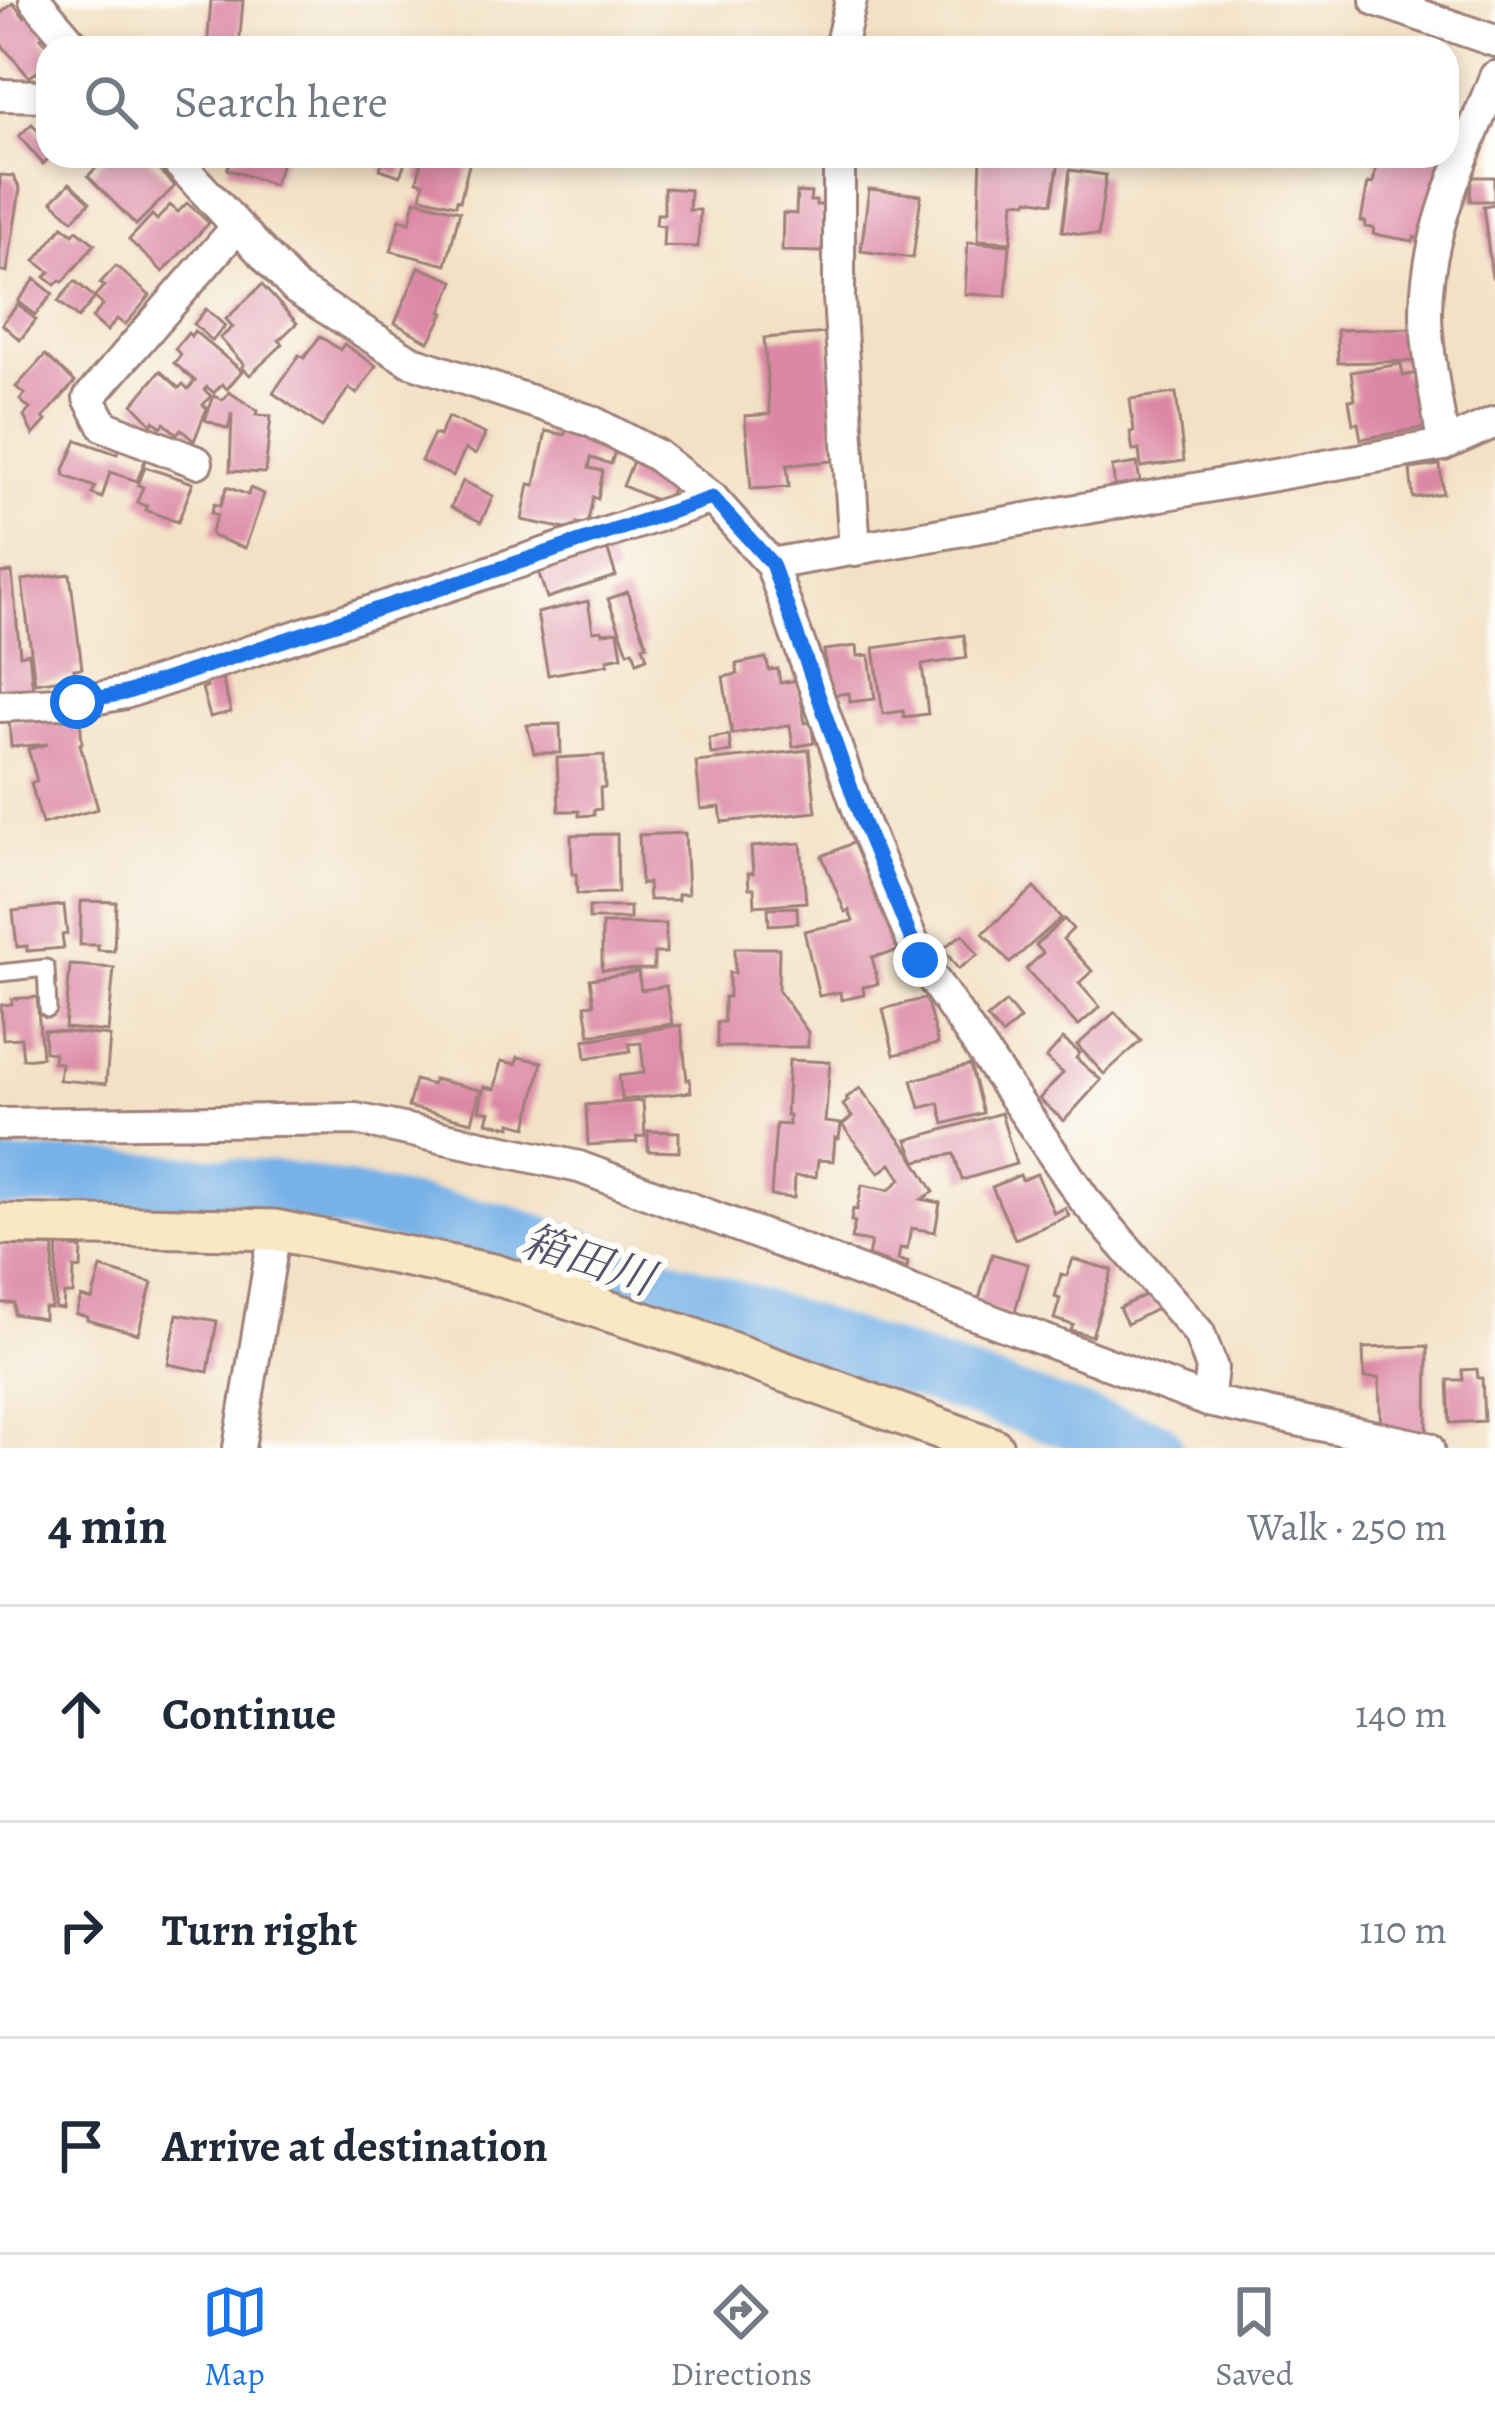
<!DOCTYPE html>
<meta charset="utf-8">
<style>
:root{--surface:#fff;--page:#f2f2f3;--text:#1f2937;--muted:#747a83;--line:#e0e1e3;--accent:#1a73e8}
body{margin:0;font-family:Alegreya,"Noto Serif JP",serif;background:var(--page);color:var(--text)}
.stop{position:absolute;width:36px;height:36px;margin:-27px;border:9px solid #1a73e8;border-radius:50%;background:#fff}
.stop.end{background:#1a73e8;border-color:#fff;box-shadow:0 3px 12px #0008}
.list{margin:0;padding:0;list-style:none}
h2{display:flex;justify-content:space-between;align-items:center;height:156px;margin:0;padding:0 48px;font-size:51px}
h2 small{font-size:39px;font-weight:400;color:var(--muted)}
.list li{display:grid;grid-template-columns:78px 1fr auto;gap:36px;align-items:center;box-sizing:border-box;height:216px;padding:0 48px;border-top:3px solid var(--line)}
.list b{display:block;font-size:45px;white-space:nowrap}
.list em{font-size:39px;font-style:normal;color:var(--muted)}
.icon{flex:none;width:66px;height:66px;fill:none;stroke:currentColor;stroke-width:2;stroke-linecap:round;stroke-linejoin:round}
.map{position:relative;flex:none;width:1495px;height:1448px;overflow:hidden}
.search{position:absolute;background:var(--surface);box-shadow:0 6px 18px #0003;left:36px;right:36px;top:36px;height:132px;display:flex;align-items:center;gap:30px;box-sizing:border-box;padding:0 42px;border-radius:36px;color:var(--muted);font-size:45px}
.sheet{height:804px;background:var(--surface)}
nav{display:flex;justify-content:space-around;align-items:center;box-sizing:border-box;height:168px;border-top:3px solid var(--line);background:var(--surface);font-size:33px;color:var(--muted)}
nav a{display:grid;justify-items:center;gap:6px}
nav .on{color:var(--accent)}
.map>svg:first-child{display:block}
</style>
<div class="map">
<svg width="1495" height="1448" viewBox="0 0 1495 1448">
<rect width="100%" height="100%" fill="#fdfcf7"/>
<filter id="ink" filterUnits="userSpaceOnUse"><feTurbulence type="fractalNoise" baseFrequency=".00833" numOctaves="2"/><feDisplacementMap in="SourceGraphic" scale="24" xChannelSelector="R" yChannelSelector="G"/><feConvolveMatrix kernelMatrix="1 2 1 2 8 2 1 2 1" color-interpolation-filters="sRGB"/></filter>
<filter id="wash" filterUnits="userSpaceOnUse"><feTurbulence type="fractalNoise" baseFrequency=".004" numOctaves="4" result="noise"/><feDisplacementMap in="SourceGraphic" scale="48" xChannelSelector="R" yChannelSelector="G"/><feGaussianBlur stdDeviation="2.7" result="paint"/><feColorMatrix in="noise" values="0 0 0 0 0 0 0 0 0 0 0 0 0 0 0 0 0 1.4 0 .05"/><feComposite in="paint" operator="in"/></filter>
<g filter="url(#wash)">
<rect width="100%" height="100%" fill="#f3e1c5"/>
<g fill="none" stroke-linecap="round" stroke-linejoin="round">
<!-- river -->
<polyline stroke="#76b1e7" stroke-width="57" points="0,1179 71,1177 283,1190 502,1232 1154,1448"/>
</g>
<g id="blocks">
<!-- building -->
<g fill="#dc87a5">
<polygon points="211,0 243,0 239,48 207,48"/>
<polygon points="13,3 24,17 31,11 48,32 41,38 48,46 48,76 42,69 29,77 0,43 0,14"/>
<polygon points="1447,110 1463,116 1423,240 1414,237 1413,241 1373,234 1374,228 1365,227 1366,222 1361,221 1368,183 1373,184 1378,156 1447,156"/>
<polygon points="32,124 48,142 48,159 43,164 19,136"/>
<polygon points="108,156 146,156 175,186 136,225 88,176"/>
<polygon points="232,156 284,156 274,185 227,169"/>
<polygon points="384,156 407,156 400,176 380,169"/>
<polygon points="423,156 471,156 460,201 457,200 456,205 421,197 424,183 417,181"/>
<polygon points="981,156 1060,156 1052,203 1028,199 1027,202 1014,201 1011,242 978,240"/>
<polygon points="1070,170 1106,175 1098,236 1062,231"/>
<polygon points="0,175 13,176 20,189 7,272 0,271"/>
<polygon points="1471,177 1494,177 1494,201 1470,201"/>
<polygon points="70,183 90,202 73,220 52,201"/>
<polygon points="664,188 690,190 689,210 700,210 698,247 663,246 664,226 656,225 657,214 664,214"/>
<polygon points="869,189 921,195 913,258 861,251"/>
<polygon points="797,192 811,193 810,201 816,201 816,205 824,205 822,252 782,251 783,213 796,214"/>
<polygon points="415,200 460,211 446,265 391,251 400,219 410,222"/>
<polygon points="187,203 209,223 163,272 129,240 152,215 157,220 170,205 178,212"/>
<polygon points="1495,204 1495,277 1492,277 1483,206"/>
<polygon points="63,226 73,234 77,230 95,244 63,282 60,280 55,285 45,277 50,272 35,261"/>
<polygon points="968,242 1010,245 1006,296 965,294"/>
<polygon points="116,266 150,296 125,325 117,319 107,331 92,318 103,305 94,297 104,286 100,283"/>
<polygon points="419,267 454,281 441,312 444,313 429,342 395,323"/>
<polygon points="35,279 53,294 35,315 18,301"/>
<polygon points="75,281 95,298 78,318 58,301"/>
<polygon points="262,285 297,323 279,340 283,344 250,375 242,367 244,365 220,338 233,327 226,319"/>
<polygon points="18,304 36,320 20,340 2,324"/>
<polygon points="206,309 225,326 212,341 194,324"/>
<polygon points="1415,328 1416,361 1338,363 1337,330"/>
<polygon points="194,331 242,371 227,389 222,384 214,393 207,387 204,390 211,396 203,405 207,408 194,441 181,429 177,434 164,423 161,427 154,421 152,424 133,404 160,371 179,388 183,384 188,389 195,381 174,363 181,355 175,349 188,333 191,336"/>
<polygon points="828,333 835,451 832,461 787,465 789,487 751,489 745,416 770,414 764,338"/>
<polygon points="320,336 340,350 344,344 376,366 357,394 349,388 322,427 273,393 299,355 304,358"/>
<polygon points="45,355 75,382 43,418 46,421 33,435 24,416 30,409 20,400 25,394 16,387"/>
<polygon points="1401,364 1403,376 1419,373 1428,427 1361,439 1358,423 1353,424 1349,400 1355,399 1351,372"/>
<polygon points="229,392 258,411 256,415 271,416 265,473 230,471 232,413 228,429 205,420 214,396 223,400"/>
<polygon points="1176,393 1184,461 1141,467 1139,450 1133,451 1130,432 1134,431 1130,399"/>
<polygon points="448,417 485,434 476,454 465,449 453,476 421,461 434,434 439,436"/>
<polygon points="566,430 588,434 587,437 595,439 594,443 616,449 611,464 591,458 589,468 603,471 598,499 593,497 587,526 577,524 575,531 522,520 529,484 535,485 546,431 565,435"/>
<polygon points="77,440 117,454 119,448 146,458 137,481 110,472 102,498 92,494 95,487 65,476 64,470"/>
<polygon points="634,459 663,474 674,485 665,504 623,486"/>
<polygon points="1137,463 1141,488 1116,493 1112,467"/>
<polygon points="1440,465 1443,493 1413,498 1410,469"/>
<polygon points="145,467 193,483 178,522 145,510 147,506 137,503 143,487 138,485"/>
<polygon points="463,481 493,496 481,522 451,507"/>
<polygon points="227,487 248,495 250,488 264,494 245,548 212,536 211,532 217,515 211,513 214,504 220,506"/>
<polygon points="606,545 616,576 547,598 537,568"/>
<polygon points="12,572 20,655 29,653 33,690 0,692 0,573"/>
<polygon points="70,574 82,668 74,669 75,677 35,683 22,580"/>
<polygon points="627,592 647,645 643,646 647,658 637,662 633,650 628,652 608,599"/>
<polygon points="588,601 593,631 602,630 603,633 618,631 622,656 607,659 608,664 548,675 537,613"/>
<polygon points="964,635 967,658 922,665 928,714 904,717 903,711 883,714 874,648"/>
<polygon points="857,646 858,656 869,655 875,699 850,702 849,693 829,695 824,650"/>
<polygon points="766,658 769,670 778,669 780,683 798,680 805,723 811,722 814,743 793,747 790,725 732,734 723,677 738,674 736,664"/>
<polygon points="222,678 231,712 210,717 202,688 207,687 206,682"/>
<polygon points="80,716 82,743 80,744 98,809 42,824 31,783 37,781 28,749 48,744 11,747 9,721"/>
<polygon points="560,724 561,753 534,753 527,725"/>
<polygon points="729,735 731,752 711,754 709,738"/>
<polygon points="809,750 816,812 722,822 720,807 701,809 696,762"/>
<polygon points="604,755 605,787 600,788 601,809 594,810 594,815 579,816 579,811 559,811 557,758"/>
<polygon points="685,833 688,894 678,894 678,900 649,900 648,883 641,884 639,835"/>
<polygon points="617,834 618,893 577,894 576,874 572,874 571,835"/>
<polygon points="855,842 899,951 872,957 878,984 863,987 864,995 841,1000 840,992 819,996 804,931 853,921 849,910 845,912 822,856"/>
<polygon points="801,843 806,902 755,906 754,888 749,888 748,873 753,873 751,847"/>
<polygon points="1034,888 1061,918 1010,963 983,933"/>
<polygon points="81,901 116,902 114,951 98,950 98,945 80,945"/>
<polygon points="64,905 67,934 62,935 64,948 27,951 27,946 17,947 13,911"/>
<rect x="589" y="907" width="41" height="12"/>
<polygon points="797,907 798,923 769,925 768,908"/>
<polygon points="1064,919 1073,929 1063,939 1092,971 1079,983 1100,1007 1078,1026 1026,969 1043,953 1036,945"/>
<polygon points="602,924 666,924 666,953 654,953 654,969 602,970"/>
<polygon points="963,934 978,955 958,969 943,948"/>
<polygon points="735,948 779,948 778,990 808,1032 808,1047 717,1047 717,1022 724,1022 724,997 729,997 729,973 735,973"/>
<polygon points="70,965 114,968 108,1032 65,1028"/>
<polygon points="638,972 641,990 666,986 672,1024 590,1035 585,1005 594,1004 590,979"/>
<polygon points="37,997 42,1057 23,1059 21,1038 3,1039 1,1005 12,1004 12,999"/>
<polygon points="926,998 938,1044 894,1055 883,1009"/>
<polygon points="1006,1002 1020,1019 1002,1035 987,1018"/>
<polygon points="1115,1012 1141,1041 1104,1074 1077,1045"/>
<polygon points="681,1025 687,1080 690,1079 691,1092 622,1100 619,1076 644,1073 641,1043 629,1044 631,1051 586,1058 584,1040"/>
<polygon points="44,1030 110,1036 106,1084 59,1080 61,1063 53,1062 54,1053 45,1052"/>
<polygon points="1063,1039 1080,1053 1076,1058 1101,1080 1064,1121 1039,1099 1063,1073 1046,1058"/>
<polygon points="518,1057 542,1062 527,1127 511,1123 511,1127 487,1122 490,1112 479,1110 484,1087 495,1089 501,1061 516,1064"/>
<polygon points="789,1060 830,1062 825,1122 841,1124 839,1139 835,1138 833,1161 818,1160 816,1177 795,1176 794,1198 771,1196 776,1124 789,1125 789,1115 786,1115"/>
<polygon points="970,1065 983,1113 944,1124 939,1103 920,1108 912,1080"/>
<polygon points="434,1079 480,1090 472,1122 408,1107 415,1080 432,1085"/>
<polygon points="860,1088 909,1151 934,1192 922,1199 940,1203 935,1232 911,1228 907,1249 900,1248 898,1260 908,1262 907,1269 868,1256 871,1242 851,1239 855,1222 851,1221 853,1209 857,1210 862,1185 889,1190 901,1179 891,1164 879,1173 842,1125 852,1117 843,1105 848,1101 846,1098"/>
<polygon points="643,1101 645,1136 636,1137 637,1142 588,1145 586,1105"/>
<polygon points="1001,1113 1016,1164 962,1180 954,1154 916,1161 907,1140"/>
<polygon points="648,1131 679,1132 679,1152 648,1151"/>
<polygon points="1037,1174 1054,1213 1065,1208 1069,1216 1015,1239 992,1187 1020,1175 1022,1180"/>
<polygon points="58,1241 74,1242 73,1248 82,1248 81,1269 74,1268 73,1294 64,1294 63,1309 55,1308"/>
<polygon points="0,1245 54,1247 51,1308 44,1308 44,1319 14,1314 14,1303 0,1303"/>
<polygon points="992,1254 1028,1264 1014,1315 976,1309"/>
<polygon points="1073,1259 1112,1270 1092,1336 1071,1330 1073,1325 1054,1319 1060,1299 1055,1297 1061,1274 1067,1276"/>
<polygon points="101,1268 152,1283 138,1334 87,1320 88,1317 76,1314 81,1297 92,1300"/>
<polygon points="1145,1295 1158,1308 1127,1324 1119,1308"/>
<polygon points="177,1314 217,1321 208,1372 168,1364"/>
<polygon points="1428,1346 1427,1432 1381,1433 1379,1378 1364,1378 1363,1348"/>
<polygon points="1477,1369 1478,1378 1482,1378 1484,1421 1450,1423 1448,1380 1463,1380 1462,1370"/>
</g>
</g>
</g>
<g filter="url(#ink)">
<use href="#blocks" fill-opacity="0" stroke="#9e8078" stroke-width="3"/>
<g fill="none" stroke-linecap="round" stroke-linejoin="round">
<!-- lane casing -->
<g stroke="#9e8078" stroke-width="21">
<polyline id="lane" points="0,973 46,968 48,1009"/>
</g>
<!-- street casing -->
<g stroke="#9e8078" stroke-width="36">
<g id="street">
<polyline points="35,0 76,48"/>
<polyline points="1376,0 1495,41"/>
<polyline points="840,48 851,0"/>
<polyline points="0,95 48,96"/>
<polyline points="172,156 296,289 410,361 591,421 656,455 712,498 771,564 862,820 920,960 1084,1199 1199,1333 1212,1368 1208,1401"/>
<polyline points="839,156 839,298 855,551"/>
<path d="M1443,445C1438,403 1427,359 1426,316C1425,232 1465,154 1495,77"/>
<polyline points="197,462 104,426 89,398 237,227"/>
<polyline points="771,564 1443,445 1495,422"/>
<polyline points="0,706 77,702 125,693 712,498"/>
<polyline points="0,1124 356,1119 579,1167 1208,1401 1428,1448"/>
<polyline points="239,1448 275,1230"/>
</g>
</g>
<!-- secondary casing -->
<g stroke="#9e8078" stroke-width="45">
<polyline id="secondary" points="0,1224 275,1230 493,1274 689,1337 993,1448"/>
</g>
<!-- lane -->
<use href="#lane" stroke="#fff" stroke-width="15"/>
<!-- street -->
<use href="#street" stroke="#fff" stroke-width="30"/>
<!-- secondary -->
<use href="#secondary" stroke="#f8e8c3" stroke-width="39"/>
</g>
</g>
<g fill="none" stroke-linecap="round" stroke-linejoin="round" filter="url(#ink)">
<!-- route -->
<polyline stroke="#1a73e8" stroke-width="15" points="77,702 125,693 712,498 772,564 862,820 920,960"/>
</g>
<g text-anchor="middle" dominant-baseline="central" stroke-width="12" stroke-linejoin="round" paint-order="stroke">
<!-- water labels -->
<g font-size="45" font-style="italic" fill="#59526d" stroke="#fdfcf7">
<text transform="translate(588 1260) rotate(18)">箱田川</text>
</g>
</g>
</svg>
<div class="stop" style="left:77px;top:702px"></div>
<div class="stop end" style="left:920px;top:960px"></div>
<div class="search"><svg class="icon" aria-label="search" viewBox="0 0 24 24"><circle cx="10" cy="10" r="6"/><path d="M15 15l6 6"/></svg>Search here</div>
</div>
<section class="sheet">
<h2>4 min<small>Walk · 250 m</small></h2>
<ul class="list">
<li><svg class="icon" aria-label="ahead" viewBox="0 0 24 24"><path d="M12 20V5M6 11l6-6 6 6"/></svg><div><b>Continue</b></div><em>140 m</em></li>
<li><svg class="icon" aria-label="right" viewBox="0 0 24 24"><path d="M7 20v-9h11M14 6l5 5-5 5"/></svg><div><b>Turn right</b></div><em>110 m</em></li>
<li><svg class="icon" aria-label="arrive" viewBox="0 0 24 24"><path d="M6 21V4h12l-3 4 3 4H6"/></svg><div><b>Arrive at destination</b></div></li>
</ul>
</section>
<nav>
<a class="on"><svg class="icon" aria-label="map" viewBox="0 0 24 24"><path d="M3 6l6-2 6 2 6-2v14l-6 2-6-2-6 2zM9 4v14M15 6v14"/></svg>Map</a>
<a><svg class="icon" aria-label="directions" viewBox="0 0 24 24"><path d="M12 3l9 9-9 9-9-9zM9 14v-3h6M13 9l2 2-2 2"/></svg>Directions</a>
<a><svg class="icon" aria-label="saved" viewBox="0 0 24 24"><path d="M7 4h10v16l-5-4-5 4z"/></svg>Saved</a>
</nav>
